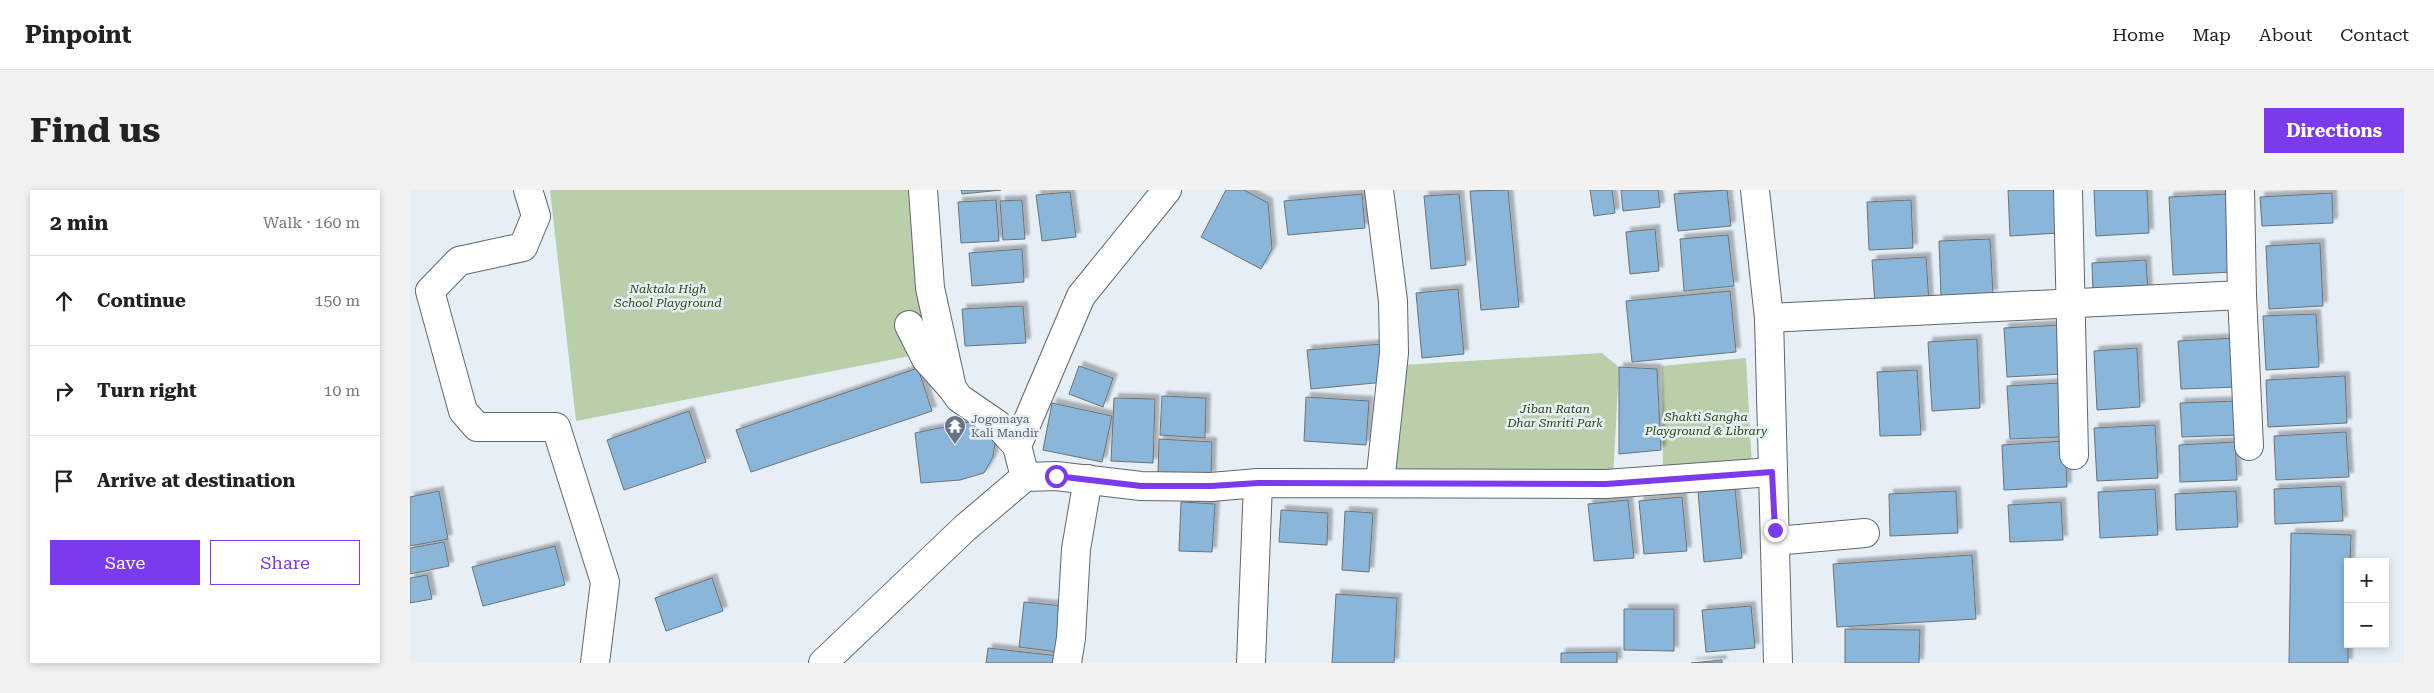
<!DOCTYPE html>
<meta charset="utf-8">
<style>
:root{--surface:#fff;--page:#f2f2f2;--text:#222;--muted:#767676;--line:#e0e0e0;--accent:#7c3aed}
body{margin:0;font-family:"Roboto Serif",serif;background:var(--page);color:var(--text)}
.controls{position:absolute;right:15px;bottom:15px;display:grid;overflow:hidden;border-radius:0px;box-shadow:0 2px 8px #0003}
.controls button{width:45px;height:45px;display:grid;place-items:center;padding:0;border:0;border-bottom:1px solid var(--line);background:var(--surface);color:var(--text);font:25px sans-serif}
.stop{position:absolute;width:15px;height:15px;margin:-11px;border:4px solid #7c3aed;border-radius:50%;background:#fff}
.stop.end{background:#7c3aed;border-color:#fff;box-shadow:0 1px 5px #0008}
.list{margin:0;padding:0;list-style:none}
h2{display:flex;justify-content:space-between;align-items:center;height:65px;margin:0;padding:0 20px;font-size:21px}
h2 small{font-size:16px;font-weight:400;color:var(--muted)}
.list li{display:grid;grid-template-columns:32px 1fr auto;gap:15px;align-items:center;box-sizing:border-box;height:90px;padding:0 20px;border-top:1px solid var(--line)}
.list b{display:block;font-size:19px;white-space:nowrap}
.list em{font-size:16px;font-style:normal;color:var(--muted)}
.actions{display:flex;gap:10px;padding:15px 20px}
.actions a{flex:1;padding:11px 0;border:1px solid var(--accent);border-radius:0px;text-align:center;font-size:18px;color:var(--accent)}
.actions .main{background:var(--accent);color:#fff}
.icon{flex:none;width:28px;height:28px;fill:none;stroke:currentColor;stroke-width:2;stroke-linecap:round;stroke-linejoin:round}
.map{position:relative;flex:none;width:1994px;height:473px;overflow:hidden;border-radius:0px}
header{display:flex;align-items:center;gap:30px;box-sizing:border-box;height:70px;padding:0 25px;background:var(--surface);border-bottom:1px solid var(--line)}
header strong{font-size:24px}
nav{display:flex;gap:28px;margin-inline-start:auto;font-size:18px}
.intro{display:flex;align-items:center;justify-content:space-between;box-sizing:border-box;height:120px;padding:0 30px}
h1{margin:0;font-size:35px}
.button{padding:12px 22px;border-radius:0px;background:var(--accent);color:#fff;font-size:18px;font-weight:700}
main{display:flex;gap:30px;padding:0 30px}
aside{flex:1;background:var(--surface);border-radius:0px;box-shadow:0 2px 8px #0003}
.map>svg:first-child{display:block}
</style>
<header>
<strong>Pinpoint</strong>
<nav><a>Home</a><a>Map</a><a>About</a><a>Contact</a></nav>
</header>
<div class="intro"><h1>Find us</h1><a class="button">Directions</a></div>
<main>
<aside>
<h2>2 min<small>Walk · 160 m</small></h2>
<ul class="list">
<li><svg class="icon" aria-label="ahead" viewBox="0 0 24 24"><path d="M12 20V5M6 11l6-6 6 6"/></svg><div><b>Continue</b></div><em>150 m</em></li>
<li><svg class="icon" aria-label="right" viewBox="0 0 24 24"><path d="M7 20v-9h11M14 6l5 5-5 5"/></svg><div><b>Turn right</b></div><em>10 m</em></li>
<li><svg class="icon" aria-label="arrive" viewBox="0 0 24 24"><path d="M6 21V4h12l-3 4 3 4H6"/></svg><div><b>Arrive at destination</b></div></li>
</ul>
<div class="actions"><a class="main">Save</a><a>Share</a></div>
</aside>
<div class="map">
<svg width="1994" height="473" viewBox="0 0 1994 473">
<defs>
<filter id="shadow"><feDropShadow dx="4.5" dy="-4.5" stdDeviation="1" flood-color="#0004"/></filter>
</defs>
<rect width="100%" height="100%" fill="#e7eff6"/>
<!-- green -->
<g fill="#b8cfaa">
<polygon points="140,0 514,0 526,161 166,231"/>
<polygon points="1192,163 1209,177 1203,288 984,283 992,175"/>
<polygon points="1336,168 1342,277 1253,280 1252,176"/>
</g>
<!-- building -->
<g fill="#8ab6d9" stroke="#6b7378" filter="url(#shadow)">
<polygon points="551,0 591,0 552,4"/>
<polygon points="816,0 834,0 858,13 862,59 851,79 791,47"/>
<polygon points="1098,0 1109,117 1071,120 1060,1"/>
<polygon points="1180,0 1202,0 1205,23 1184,26"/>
<polygon points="1211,0 1248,0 1250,17 1213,21"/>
<polygon points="1317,0 1321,36 1268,41 1264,4"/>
<polygon points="1598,0 1647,0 1649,43 1600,46"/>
<polygon points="1684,0 1737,0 1739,43 1686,46"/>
<polygon points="660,2 666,47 632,51 626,5"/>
<polygon points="1922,3 1923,33 1852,36 1850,7"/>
<polygon points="952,4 955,38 878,45 874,11"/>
<polygon points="1049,4 1056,75 1021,79 1014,6"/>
<polygon points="1818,4 1822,82 1763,85 1759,7"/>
<polygon points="586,10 589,51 551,53 548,12"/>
<polygon points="612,10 615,49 593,50 590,11"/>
<polygon points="1501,10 1503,58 1459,60 1457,12"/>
<polygon points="1245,39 1249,81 1220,84 1216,42"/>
<polygon points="1318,45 1324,96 1274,101 1270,49"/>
<polygon points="1580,49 1583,104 1531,106 1529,51"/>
<polygon points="1910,53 1913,116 1859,119 1856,56"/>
<polygon points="612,59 614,92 562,96 559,63"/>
<polygon points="1516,67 1519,113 1465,116 1462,70"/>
<polygon points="1736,70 1738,103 1683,106 1682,73"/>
<polygon points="1048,99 1054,164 1012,168 1006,103"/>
<polygon points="1320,101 1326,162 1222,172 1216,111"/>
<polygon points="613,116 616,153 555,156 552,119"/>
<polygon points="1906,124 1909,177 1856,180 1853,126"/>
<polygon points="1650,135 1653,184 1597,187 1594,138"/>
<polygon points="1826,148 1829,197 1771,199 1768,151"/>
<polygon points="1567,149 1570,218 1522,221 1518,152"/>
<polygon points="972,154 975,192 901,199 897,160"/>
<polygon points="1727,158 1730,217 1687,220 1684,161"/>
<polygon points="669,176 703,188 693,217 659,204"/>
<polygon points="1209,177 1247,179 1251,260 1209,264"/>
<polygon points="508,178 522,221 341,282 326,240"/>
<polygon points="1507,180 1511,245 1470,246 1467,182"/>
<polygon points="1935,186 1937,233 1858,237 1856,190"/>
<polygon points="1650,193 1652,247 1600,249 1597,196"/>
<polygon points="752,206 796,208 795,248 750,245"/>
<polygon points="896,207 959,211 956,255 894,251"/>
<polygon points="704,208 745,209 743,273 701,271"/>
<polygon points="1829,211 1830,245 1772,247 1770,213"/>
<polygon points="642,213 702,226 692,272 633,260"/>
<polygon points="279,221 296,272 214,300 197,250"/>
<polygon points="568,230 587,238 583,267 574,283 550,290 511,293 505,243"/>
<polygon points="1745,235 1748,288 1687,291 1684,238"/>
<polygon points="1936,242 1939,287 1866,290 1864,246"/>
<polygon points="749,249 802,252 801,286 748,284"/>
<polygon points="1655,251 1657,297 1594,300 1592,255"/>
<polygon points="1825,252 1827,290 1770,292 1769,255"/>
<polygon points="1931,296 1933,331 1865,334 1864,299"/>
<polygon points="1325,299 1332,368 1294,372 1288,302"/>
<polygon points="1745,299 1748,345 1690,348 1688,302"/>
<polygon points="29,301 38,349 0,356 0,307"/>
<polygon points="1546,301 1548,343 1480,346 1479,304"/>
<polygon points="1826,301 1828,337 1766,340 1765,304"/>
<polygon points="1272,307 1277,361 1234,364 1229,311"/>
<polygon points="1218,310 1224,368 1184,371 1178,314"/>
<polygon points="771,312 805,314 802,362 769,361"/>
<polygon points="1651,312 1653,350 1600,352 1598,315"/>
<polygon points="871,320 918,323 917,355 869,352"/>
<polygon points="935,321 963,323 959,382 932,380"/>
<polygon points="1881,343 1941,345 1940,372 1938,372 1938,473 1879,473"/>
<polygon points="34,352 39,376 0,384 0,358"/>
<polygon points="145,356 155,395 73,416 62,377"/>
<polygon points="1562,365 1566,429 1427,437 1423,374"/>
<polygon points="17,385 22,409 0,413 0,388"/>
<polygon points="302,388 313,421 256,441 245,408"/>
<polygon points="926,404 987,408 984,473 922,473"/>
<polygon points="614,412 653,416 648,462 609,457"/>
<polygon points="1341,416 1345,458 1296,462 1292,420"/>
<polygon points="1214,419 1264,419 1264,461 1214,460"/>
<polygon points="1435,439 1510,440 1509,473 1435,473"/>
<polygon points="578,458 649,466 648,473 576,473"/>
<polygon points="1207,462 1207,473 1151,473 1151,463"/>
<polygon points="1312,470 1312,473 1281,473"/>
</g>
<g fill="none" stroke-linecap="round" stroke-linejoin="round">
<!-- minor casing -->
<g stroke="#60676d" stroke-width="30">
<g id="minor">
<polyline points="118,0 126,26 113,57 49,71 20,101 53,221 67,237 146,237 195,392 185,473"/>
<polyline points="513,0 520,98 542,198 549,208 587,234 607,256"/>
<polyline points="969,0 983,111 984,163 970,293"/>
<polyline points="1658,0 1664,265"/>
<polyline points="1832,105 1839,256"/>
<polyline points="1359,128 1832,105 1830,0"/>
<polyline points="499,135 516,169 541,197"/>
<polyline points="615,287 607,256 671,106 757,0"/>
<polyline points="1365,351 1455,343"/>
<polyline points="413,473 555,338 615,287 646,286 731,296 801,297 848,293"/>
<polyline points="657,473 661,448 666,359 678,289"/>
<polyline points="841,473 848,293 1196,294 1362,282"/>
</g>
</g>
<!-- major casing -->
<g stroke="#60676d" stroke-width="30">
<polyline id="major" points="1345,0 1359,128 1368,473"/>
</g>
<!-- minor -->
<use href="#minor" stroke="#fff" stroke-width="28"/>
<!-- major -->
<use href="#major" stroke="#fff" stroke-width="28"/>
</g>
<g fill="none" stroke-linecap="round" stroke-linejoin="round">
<!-- route -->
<polyline stroke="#7c3aed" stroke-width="6" points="646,286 731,296 801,296 848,293 1196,294 1362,282 1365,340"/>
</g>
<!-- icons -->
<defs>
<g id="temple-pin" transform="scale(1.125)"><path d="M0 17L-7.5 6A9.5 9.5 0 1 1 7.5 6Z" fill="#6b7280" stroke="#e7eff6"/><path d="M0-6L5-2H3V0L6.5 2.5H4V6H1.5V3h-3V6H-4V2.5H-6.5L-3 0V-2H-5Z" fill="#fff"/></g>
</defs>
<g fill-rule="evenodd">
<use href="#temple-pin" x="545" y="236"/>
</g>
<g text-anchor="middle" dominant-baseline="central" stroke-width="5" stroke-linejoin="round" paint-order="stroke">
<!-- park labels -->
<g font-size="12" font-style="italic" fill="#254703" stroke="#e7eff6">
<text x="258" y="99">Naktala High<tspan x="258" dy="14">School Playground</tspan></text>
<text x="1145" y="219">Jiban Ratan<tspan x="1145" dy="14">Dhar Smriti Park</tspan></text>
<text x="1296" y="227">Shakti Sangha<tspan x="1296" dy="14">Playground &amp; Library</tspan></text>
</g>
<!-- worship labels -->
<g font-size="12" fill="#5b616d" stroke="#e7eff6" text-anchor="start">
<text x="561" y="229">Jogomaya<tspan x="561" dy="14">Kali Mandir</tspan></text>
</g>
</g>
</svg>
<div class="controls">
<button>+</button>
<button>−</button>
</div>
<div class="stop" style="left:646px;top:286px"></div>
<div class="stop end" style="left:1365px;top:340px"></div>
</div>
</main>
